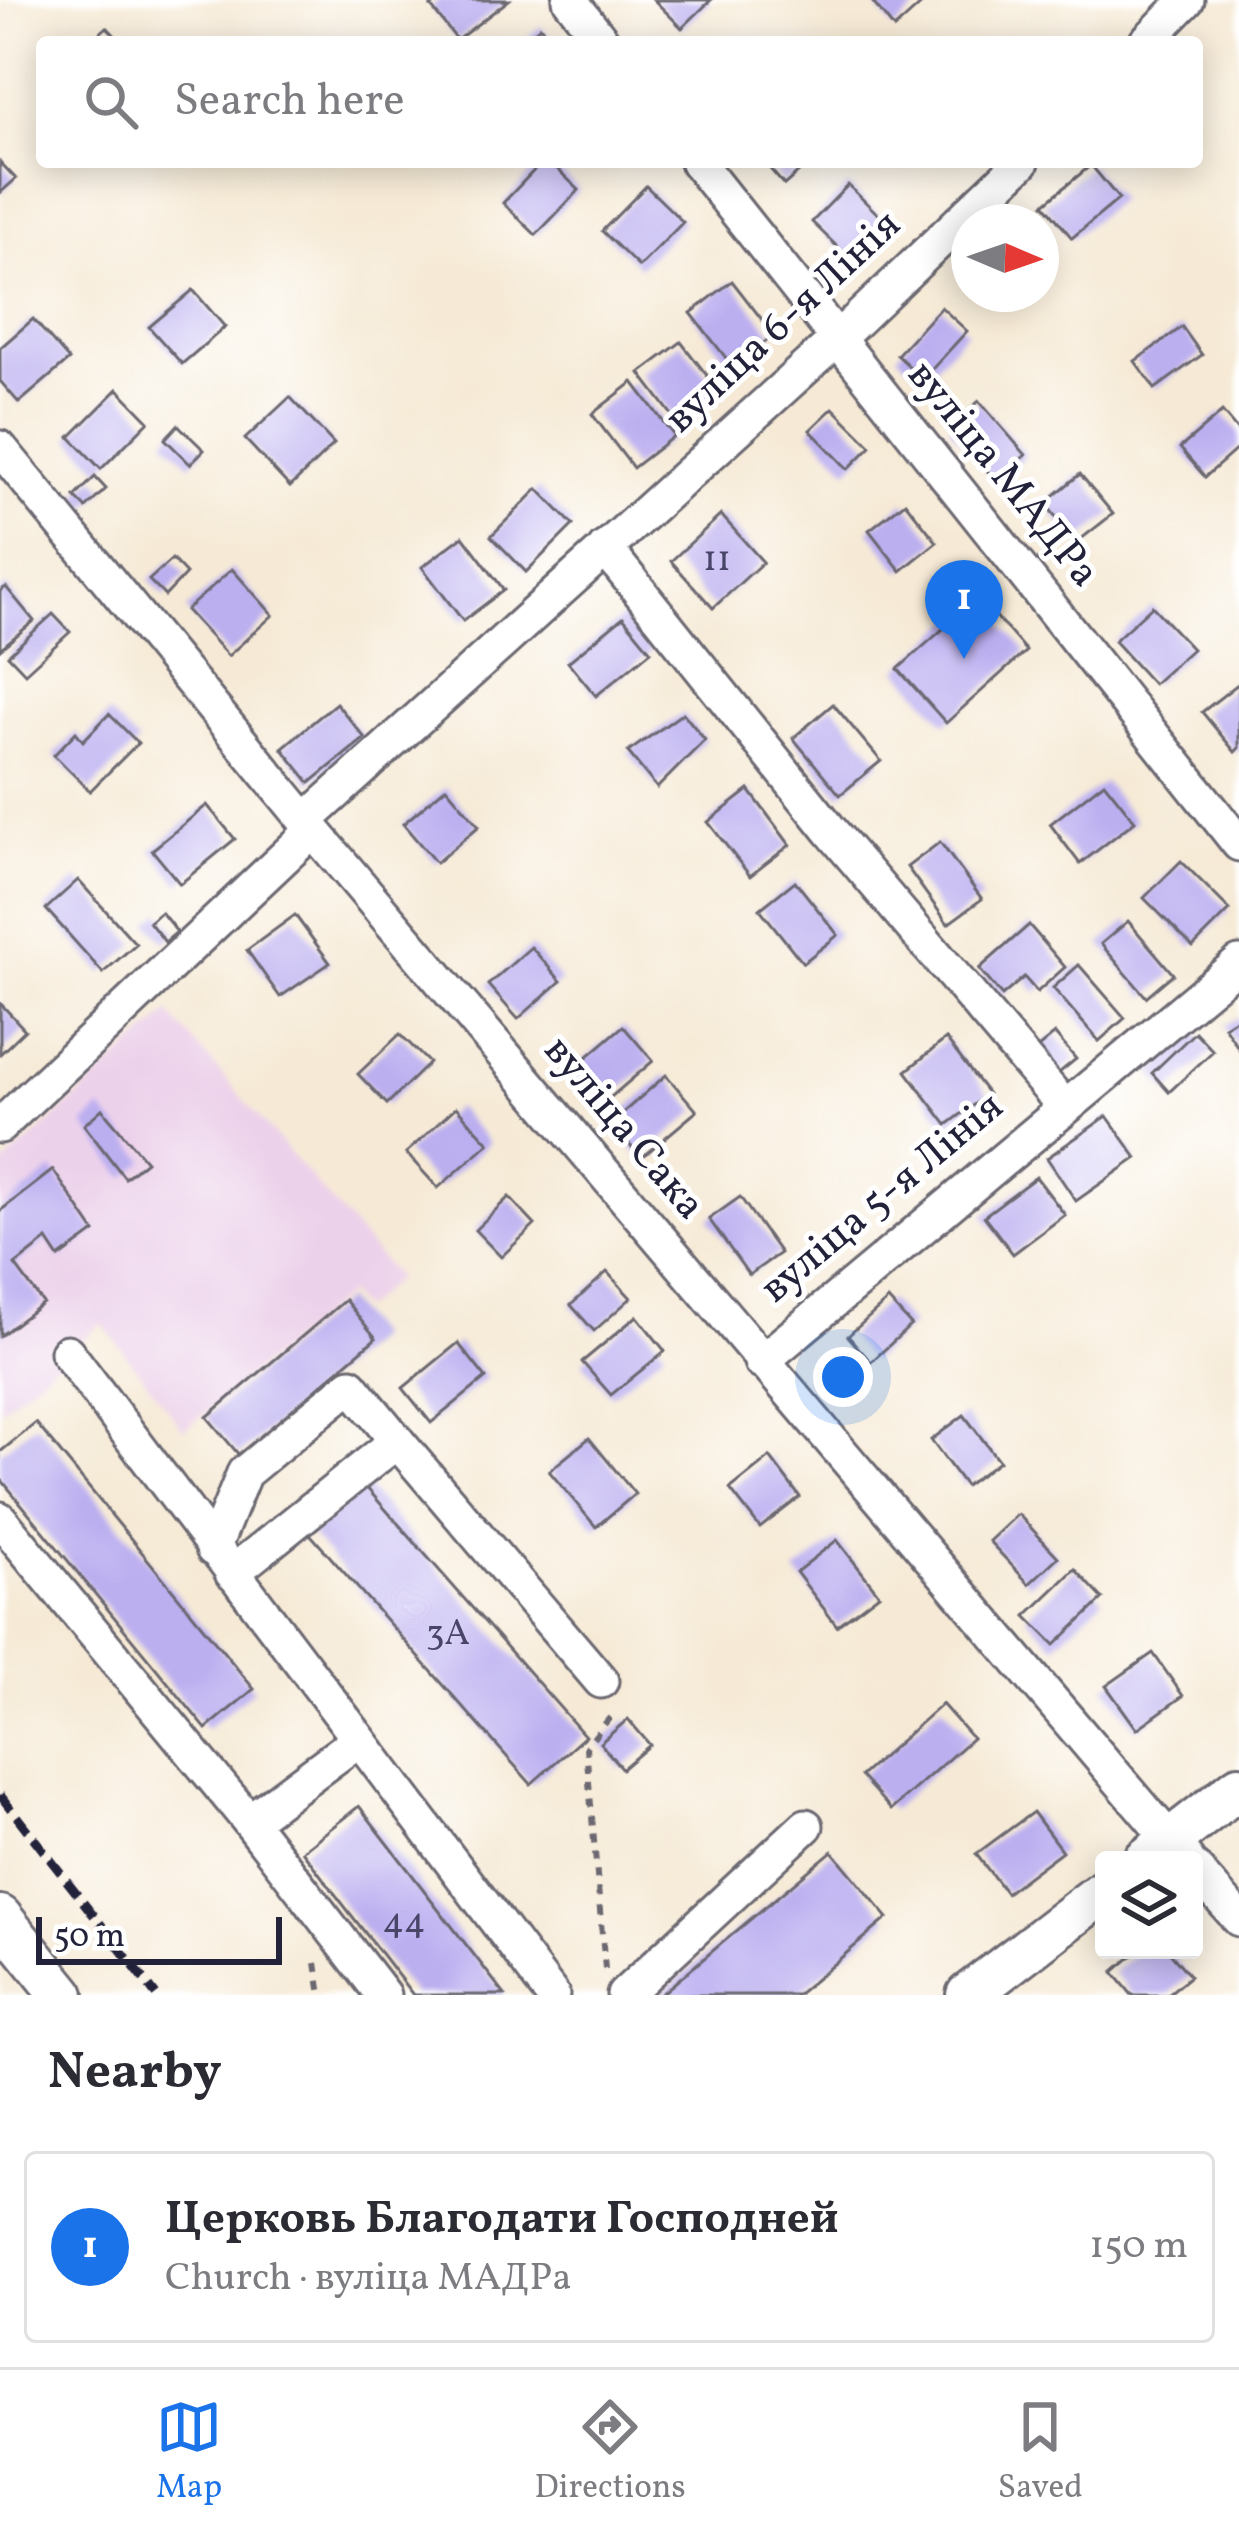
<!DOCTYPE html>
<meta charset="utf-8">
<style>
:root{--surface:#fff;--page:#f2f2f3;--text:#2b2b33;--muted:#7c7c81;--line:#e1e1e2;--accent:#1a73e8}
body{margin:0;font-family:Vollkorn,serif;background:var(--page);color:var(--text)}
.controls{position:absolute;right:36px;bottom:36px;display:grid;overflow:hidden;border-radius:12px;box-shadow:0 6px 30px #0003}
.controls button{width:108px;height:108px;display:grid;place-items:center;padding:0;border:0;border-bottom:3px solid var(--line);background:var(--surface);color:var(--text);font:60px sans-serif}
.compass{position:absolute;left:951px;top:204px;width:108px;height:108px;border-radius:50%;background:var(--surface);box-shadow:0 6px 30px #0003;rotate:92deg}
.scale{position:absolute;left:36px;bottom:30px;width:246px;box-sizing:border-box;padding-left:12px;border:6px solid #22223b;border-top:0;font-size:33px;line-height:42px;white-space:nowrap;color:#22223b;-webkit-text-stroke:9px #fff;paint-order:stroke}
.you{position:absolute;left:843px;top:1377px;width:42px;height:42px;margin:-30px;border:9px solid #fff;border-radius:50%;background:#1a73e8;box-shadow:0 0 0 18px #1a73e833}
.badge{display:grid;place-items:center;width:78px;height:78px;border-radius:50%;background:var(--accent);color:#fff;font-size:39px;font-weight:700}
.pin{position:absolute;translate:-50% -99px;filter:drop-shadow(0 3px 6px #0008)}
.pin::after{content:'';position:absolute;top:63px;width:42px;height:36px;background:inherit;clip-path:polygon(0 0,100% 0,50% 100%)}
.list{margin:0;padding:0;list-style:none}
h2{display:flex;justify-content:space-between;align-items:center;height:156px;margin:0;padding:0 48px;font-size:51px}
h2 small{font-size:39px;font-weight:400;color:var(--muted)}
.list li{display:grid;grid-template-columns:78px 1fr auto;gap:36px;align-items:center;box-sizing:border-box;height:192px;margin:0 24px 24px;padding:0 24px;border:3px solid var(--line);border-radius:12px}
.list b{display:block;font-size:45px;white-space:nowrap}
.list p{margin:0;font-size:39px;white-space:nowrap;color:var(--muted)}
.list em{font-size:39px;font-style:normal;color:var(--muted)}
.icon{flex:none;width:66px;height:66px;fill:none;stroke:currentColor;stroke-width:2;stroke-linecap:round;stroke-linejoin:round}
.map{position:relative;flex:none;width:1239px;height:1995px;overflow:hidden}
.search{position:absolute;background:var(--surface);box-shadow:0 6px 30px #0003;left:36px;right:36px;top:36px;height:132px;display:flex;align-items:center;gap:30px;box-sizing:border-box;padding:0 42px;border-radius:12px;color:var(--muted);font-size:45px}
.sheet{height:372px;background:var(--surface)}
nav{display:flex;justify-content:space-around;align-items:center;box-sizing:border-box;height:168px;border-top:3px solid var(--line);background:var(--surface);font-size:33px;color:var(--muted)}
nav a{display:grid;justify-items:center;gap:6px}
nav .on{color:var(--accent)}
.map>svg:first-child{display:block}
</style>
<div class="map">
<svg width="1239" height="1995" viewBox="0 0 1239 1995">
<rect width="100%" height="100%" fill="#fff"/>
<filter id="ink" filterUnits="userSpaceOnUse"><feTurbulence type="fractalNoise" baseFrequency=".00833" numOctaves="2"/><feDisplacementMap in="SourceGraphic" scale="24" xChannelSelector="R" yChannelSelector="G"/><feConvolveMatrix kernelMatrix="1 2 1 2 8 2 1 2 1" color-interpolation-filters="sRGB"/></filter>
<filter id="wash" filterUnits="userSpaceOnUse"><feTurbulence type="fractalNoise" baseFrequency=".004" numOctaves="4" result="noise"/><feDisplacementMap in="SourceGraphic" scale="48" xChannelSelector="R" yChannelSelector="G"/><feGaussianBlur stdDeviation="2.7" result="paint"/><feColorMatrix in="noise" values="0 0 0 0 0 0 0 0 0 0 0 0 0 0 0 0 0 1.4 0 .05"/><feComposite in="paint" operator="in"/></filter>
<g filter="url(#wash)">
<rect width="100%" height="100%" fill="#f6ead6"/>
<!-- built -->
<polygon fill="#ecd1ea" points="169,1013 397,1278 361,1310 347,1294 184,1430 102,1323 0,1410 0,1168"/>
<g id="blocks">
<!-- building -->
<g fill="#bbaff0">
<polygon points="439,0 509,0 457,40 431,7"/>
<polygon points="654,0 711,0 682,28"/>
<polygon points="871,0 926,0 894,29"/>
<polygon points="540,26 554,42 523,42"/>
<polygon points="107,27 121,42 90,42"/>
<polygon points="0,162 16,179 0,193"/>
<polygon points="542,162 550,162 579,190 536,235 503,203"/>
<polygon points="764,162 810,162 784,185"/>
<polygon points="1091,165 1119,199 1072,238 1044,204"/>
<polygon points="848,185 892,228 856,265 812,222"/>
<polygon points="646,186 683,222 639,267 602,231"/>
<polygon points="732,281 774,335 733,367 691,313"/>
<polygon points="193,290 225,327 182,364 149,327"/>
<polygon points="941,307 967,331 923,379 897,355"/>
<polygon points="33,319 69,360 19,403 0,381 0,348"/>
<polygon points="1182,327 1202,355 1155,389 1135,361"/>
<polygon points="681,342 723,396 681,427 640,373"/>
<polygon points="633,382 674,436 633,468 592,414"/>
<polygon points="118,389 149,421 101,469 70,437"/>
<polygon points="290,397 334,444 290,487 245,439"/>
<polygon points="979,401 1026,455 996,481 949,427"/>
<polygon points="833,408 871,446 848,469 810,430"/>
<polygon points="1222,412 1239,432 1239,447 1205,477 1180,448"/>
<polygon points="178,425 204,450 190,464 165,439"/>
<polygon points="1080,474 1113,514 1076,543 1045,503"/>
<polygon points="95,477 106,489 86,508 75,497"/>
<polygon points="538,489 573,525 526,572 491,536"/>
<polygon points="905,502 937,542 901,571 869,530"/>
<polygon points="721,515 763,562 713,608 671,561"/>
<polygon points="463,536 504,590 463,621 422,567"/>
<polygon points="172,559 186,574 165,596 149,580"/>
<polygon points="232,569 273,615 228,656 186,610"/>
<polygon points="6,587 34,621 0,649 0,591"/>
<polygon points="979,597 1026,651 946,723 898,669"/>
<polygon points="1152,606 1192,649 1153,684 1114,641"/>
<polygon points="53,614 70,632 25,673 8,655"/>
<polygon points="623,617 651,651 596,696 568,662"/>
<polygon points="1239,683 1239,748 1235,752 1202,712"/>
<polygon points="336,703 365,738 310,783 282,748"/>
<polygon points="833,704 881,761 840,795 793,738"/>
<polygon points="683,713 705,740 657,788 628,752"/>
<polygon points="109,714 138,743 90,791 54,755 76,732 83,741"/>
<polygon points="1104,782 1135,821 1080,864 1050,824"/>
<polygon points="446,787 479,826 436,863 403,824"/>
<polygon points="749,790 790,845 750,876 708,822"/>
<polygon points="207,805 235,839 180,884 152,850"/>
<polygon points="940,842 982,899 948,924 907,867"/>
<polygon points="1181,861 1230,910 1193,947 1144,898"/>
<polygon points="78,880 136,944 103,973 46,909"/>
<polygon points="795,881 838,935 803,963 760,909"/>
<polygon points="161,912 177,932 165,942 149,922"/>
<polygon points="295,915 330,963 280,997 247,950"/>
<polygon points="1128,921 1173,974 1146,997 1101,944"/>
<polygon points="1029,925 1065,967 1037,992 1024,977 1002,996 979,969"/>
<polygon points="531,947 561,981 518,1019 488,985"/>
<polygon points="1079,965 1125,1018 1099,1041 1053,988"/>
<polygon points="0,1003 25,1030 0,1054"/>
<polygon points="1239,1017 1239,1049 1224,1026"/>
<polygon points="623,1026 653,1061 597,1109 567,1074"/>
<polygon points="1195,1032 1213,1051 1169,1092 1152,1073"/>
<polygon points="400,1034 429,1063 387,1104 358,1074"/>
<polygon points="1055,1034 1076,1059 1054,1077 1033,1052"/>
<polygon points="946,1039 988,1094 947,1125 906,1071"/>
<polygon points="666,1075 697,1111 641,1158 611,1123"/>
<polygon points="456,1107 489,1143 438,1188 406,1153"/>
<polygon points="102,1109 146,1161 125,1178 84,1125"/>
<polygon points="1107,1116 1137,1158 1076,1201 1047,1158"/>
<polygon points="53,1170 95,1232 59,1258 47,1240 15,1265 43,1303 0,1336 0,1211"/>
<polygon points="1036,1177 1065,1215 1013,1254 984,1216"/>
<polygon points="509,1197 535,1225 501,1257 475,1230"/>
<polygon points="740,1197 780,1253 749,1275 709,1219"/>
<polygon points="607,1272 631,1298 594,1331 571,1305"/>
<polygon points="345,1300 376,1338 239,1455 207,1417"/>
<polygon points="888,1300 911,1325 871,1362 848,1336"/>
<polygon points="637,1316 665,1351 611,1395 582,1362"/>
<polygon points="458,1343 486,1378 431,1423 403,1388"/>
<polygon points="964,1415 999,1461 965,1486 931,1440"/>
<polygon points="36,1423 254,1689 206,1729 0,1478 0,1452"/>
<polygon points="589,1438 635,1494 596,1527 549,1471"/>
<polygon points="770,1457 800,1497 760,1528 730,1489"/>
<polygon points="365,1486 585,1736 531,1784 310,1534"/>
<polygon points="1018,1514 1058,1557 1029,1584 989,1541"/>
<polygon points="837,1540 879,1594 837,1626 796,1572"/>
<polygon points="1075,1569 1103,1599 1055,1645 1026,1616"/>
<polygon points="1153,1653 1183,1696 1137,1729 1106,1686"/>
<polygon points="942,1704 972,1738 891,1810 861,1776"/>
<polygon points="628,1719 650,1745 622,1769 600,1743"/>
<polygon points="359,1806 505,1995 413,1995 302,1851"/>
<polygon points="1033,1812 1062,1851 1006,1893 976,1854"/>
<polygon points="832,1851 888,1918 797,1995 660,1995"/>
<polygon points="1139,1950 1168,1950 1190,1976 1167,1995 1132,1995 1113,1972"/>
</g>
</g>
</g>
<g filter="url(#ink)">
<use href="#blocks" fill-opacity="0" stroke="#6c6871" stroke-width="3"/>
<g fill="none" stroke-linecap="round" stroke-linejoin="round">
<!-- minor casing -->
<g stroke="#6c6871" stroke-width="39">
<g id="minor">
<polyline points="570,0 603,42"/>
<polyline points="1146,42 1187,0"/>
<polyline points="697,162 1239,844"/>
<polyline points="0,448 313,830 1187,1860"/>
<polyline points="605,548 831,831 1063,1105"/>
<polyline points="305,821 836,340 1022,162"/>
<polyline points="0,1126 313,830"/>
<polyline points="67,1352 552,1995"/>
<polyline points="761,1362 1239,963"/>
<polyline points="0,1519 249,1821"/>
<polyline points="213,1549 244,1473 351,1385 397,1441"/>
<polyline points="232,1573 397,1441 601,1681"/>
<polyline points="358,1740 249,1821 383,1995"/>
<polyline points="1194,1868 1239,1919"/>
<polyline points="624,1995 806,1826"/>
</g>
</g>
<!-- major casing -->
<g stroke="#6c6871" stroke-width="48">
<g id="major">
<polyline points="1145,1860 1239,1787"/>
<polyline points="0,1917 63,1995"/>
<polyline points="968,1995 1104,1891"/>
</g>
</g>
<!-- path -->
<g stroke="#6c6871" stroke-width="6" stroke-dasharray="9 9" stroke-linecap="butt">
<polyline points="316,1963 321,1995"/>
<polyline points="605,1969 586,1747 615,1711"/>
</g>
<!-- minor -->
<use href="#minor" stroke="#fff" stroke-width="33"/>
<!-- major -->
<use href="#major" stroke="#fff" stroke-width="42"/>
<!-- rail -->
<polyline stroke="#22223b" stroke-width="9" stroke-dasharray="18 9" stroke-linecap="butt" points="0,1795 156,1995"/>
</g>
</g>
<g text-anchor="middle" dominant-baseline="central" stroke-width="10" stroke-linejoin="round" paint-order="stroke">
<!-- number labels -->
<g font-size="36" fill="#484568">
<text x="717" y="561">11</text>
<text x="448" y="1635">3А</text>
<text x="404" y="1923">44</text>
</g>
<!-- street labels -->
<g font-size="42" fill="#22223b" stroke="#fff">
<text transform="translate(784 323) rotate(-43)">вуліца 6-я Лінія</text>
<text transform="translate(1002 475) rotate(51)">вуліца МАДРа</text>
<text transform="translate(623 1129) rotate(50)">вуліца Сака</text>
<text transform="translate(883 1199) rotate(-40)">вуліца 5-я Лінія</text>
</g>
</g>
</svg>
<div class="controls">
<button><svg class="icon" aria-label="layers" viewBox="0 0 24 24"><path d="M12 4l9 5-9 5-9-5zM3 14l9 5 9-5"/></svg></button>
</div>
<svg class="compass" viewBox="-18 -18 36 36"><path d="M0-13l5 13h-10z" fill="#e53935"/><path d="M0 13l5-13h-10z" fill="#7c7c81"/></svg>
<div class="scale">50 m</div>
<div class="you"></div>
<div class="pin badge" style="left:964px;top:659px">1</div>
<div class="search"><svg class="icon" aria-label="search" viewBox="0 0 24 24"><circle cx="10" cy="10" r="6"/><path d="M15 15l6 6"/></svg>Search here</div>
</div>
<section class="sheet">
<h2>Nearby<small></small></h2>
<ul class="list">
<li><span class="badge">1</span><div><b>Церковь Благодати Господней</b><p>Church · вуліца МАДРа</p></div><em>150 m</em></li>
</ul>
</section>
<nav>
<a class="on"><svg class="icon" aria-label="map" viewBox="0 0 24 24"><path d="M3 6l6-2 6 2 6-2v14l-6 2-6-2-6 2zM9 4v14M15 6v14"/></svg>Map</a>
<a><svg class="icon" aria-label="directions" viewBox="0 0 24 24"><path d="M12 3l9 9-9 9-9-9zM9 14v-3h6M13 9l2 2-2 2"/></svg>Directions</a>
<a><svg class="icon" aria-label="saved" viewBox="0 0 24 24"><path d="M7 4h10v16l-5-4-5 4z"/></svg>Saved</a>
</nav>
